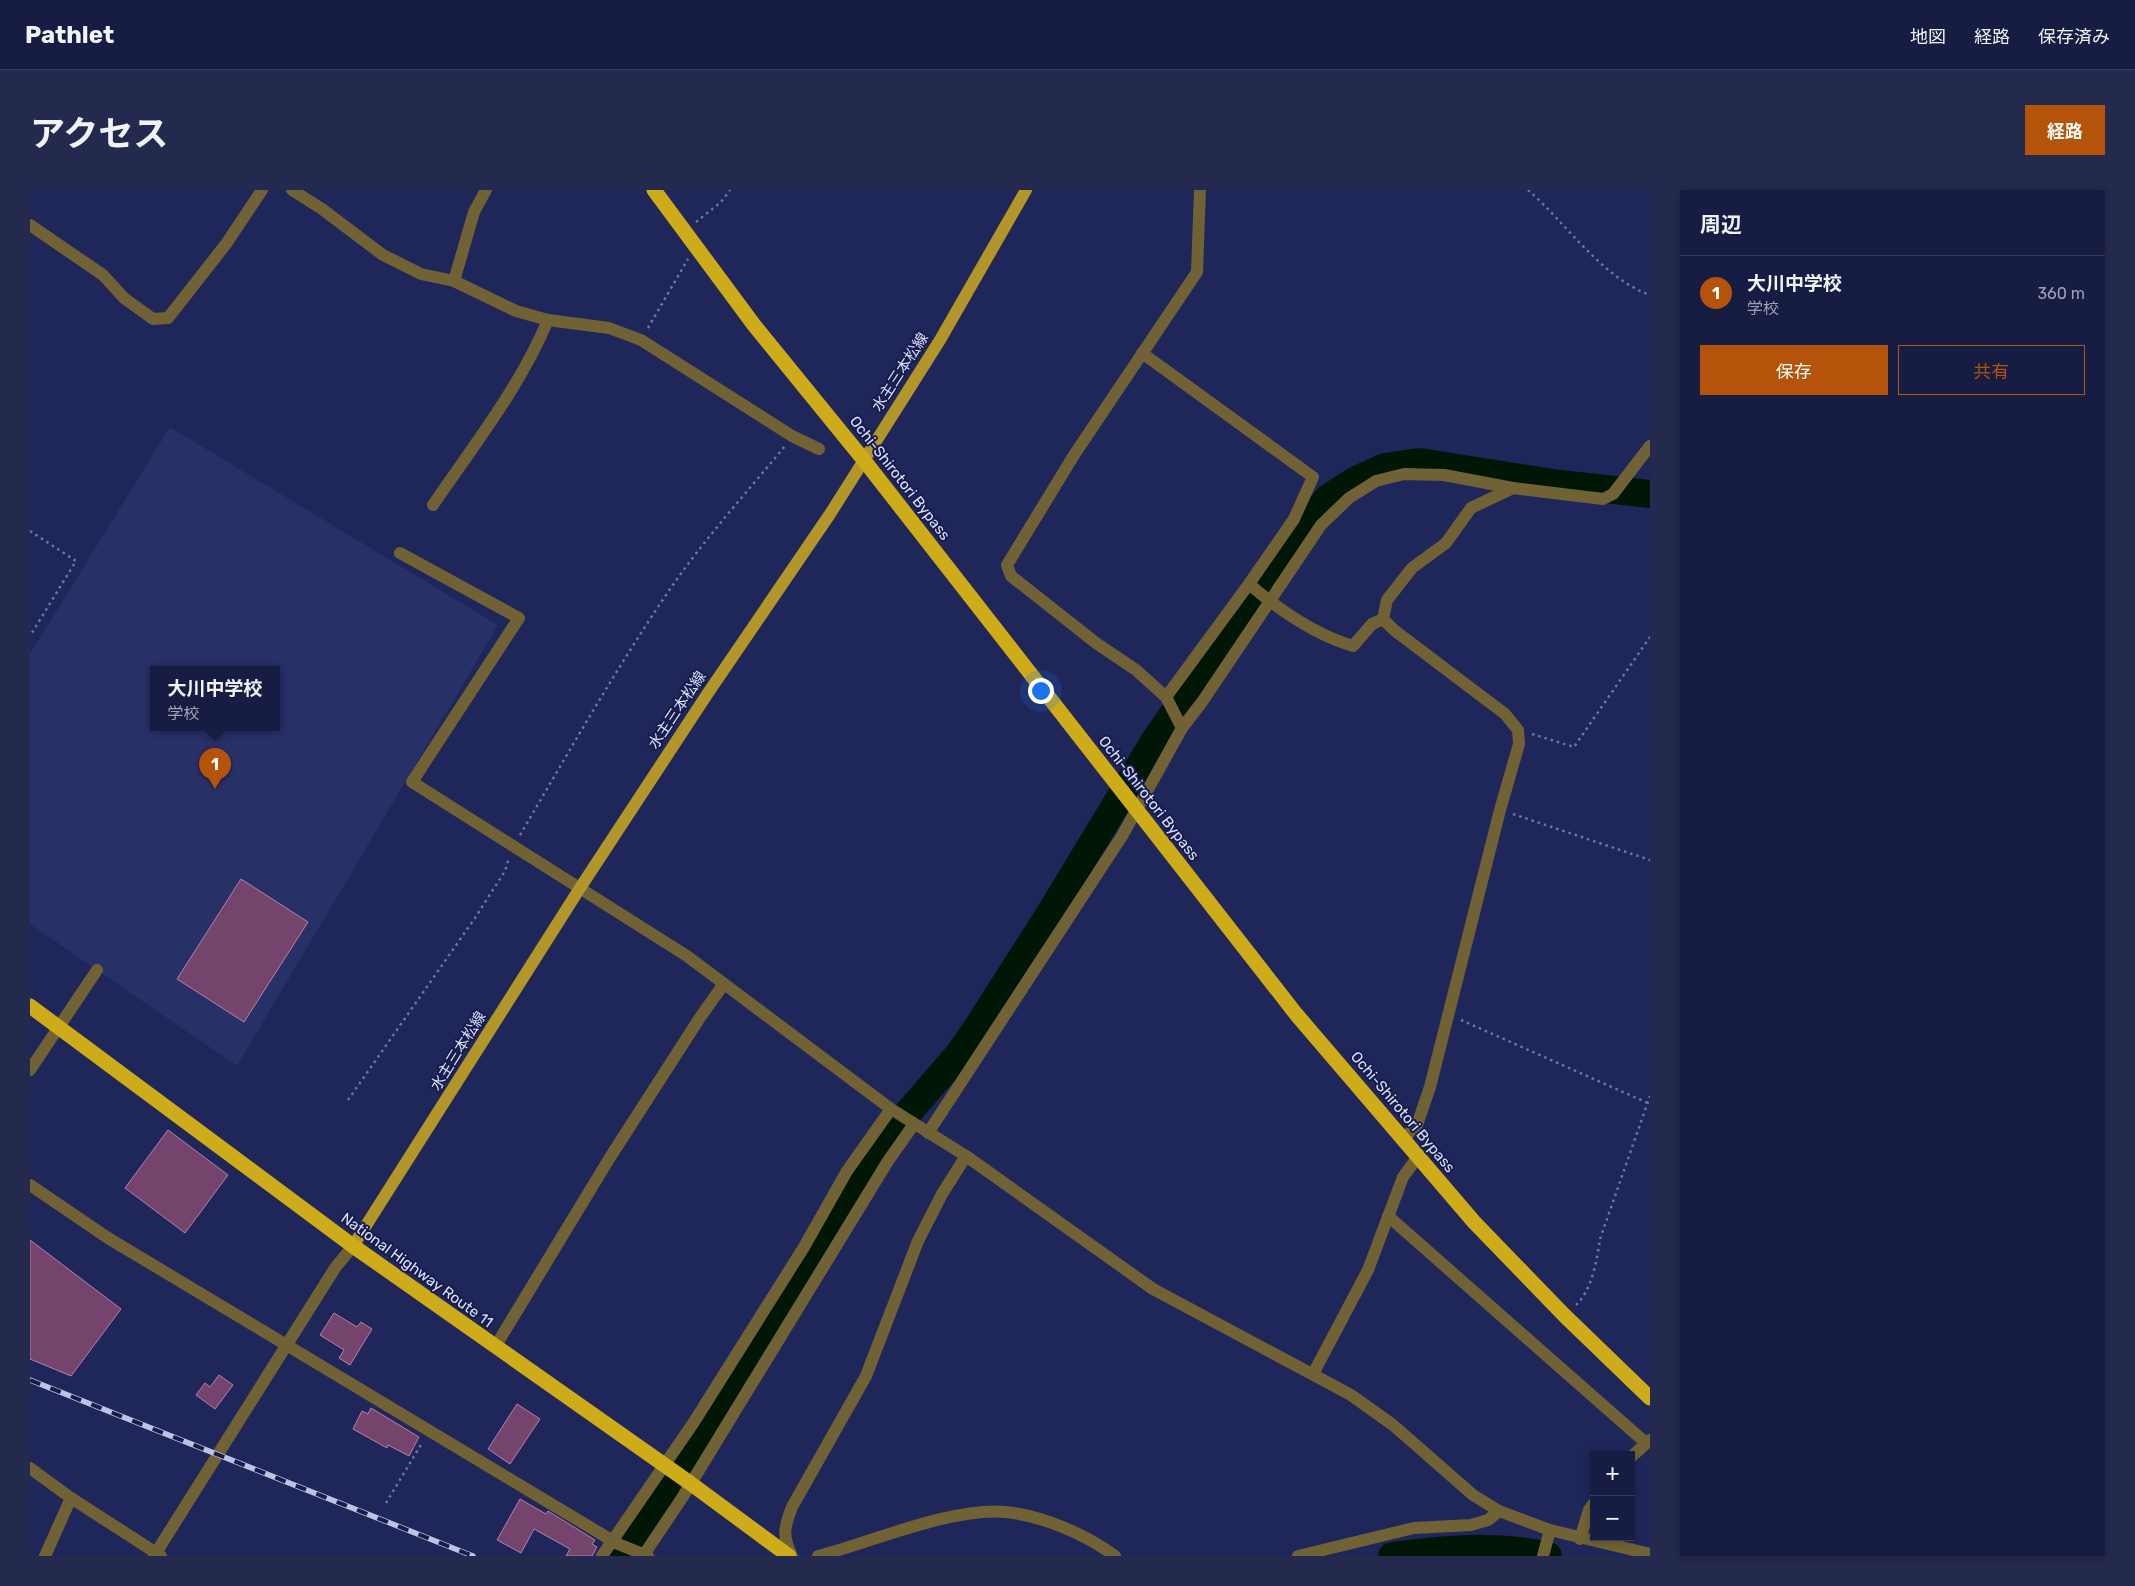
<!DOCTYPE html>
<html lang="ja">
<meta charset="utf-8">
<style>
:root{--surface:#171c43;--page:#24294e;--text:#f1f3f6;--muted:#9ea1b2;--line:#363a5c;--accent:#b45309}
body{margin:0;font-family:Rubik,"Noto Sans JP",sans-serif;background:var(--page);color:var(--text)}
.controls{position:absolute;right:15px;bottom:15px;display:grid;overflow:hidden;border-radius:0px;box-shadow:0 2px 8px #0003}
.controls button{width:45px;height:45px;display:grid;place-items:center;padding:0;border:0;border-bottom:1px solid var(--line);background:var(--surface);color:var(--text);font:25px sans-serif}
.you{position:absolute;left:1010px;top:500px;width:18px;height:18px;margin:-12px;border:4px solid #fff;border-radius:50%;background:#1a73e8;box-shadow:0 0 0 8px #1a73e833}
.badge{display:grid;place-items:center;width:32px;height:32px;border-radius:50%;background:var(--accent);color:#fff;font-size:16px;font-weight:700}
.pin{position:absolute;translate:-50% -41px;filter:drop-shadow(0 1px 2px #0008)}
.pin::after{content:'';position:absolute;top:26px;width:18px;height:15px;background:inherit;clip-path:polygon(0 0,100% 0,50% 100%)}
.popup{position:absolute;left:120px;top:476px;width:130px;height:65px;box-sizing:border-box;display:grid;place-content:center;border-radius:0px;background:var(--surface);filter:drop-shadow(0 1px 4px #0005);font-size:16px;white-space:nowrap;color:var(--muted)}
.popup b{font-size:19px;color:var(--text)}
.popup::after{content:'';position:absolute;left:50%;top:100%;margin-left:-10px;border:10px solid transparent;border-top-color:var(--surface)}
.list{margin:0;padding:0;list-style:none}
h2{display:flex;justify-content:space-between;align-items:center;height:65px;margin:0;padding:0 20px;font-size:21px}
h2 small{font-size:16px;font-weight:400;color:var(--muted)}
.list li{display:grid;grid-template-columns:32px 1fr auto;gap:15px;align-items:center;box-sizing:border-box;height:75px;padding:0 20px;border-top:1px solid var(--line)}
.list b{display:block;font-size:19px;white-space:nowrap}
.list p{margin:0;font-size:16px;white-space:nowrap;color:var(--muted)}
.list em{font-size:16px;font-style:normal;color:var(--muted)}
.actions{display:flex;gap:10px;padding:15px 20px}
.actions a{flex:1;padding:11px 0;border:1px solid var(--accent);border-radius:0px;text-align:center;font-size:18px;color:var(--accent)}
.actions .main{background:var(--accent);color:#fff}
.map{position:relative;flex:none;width:1620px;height:1366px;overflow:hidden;border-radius:0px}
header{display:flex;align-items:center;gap:30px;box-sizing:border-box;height:70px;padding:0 25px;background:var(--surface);border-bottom:1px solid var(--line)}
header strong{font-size:24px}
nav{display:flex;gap:28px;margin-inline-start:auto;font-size:18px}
.intro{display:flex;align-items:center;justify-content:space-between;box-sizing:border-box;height:120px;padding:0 30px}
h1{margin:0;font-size:35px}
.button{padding:12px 22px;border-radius:0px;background:var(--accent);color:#fff;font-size:18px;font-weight:700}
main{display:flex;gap:30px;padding:0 30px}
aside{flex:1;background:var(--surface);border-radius:0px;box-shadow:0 2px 8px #0003}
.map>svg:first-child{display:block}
</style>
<header>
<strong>Pathlet</strong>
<nav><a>地図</a><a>経路</a><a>保存済み</a></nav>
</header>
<div class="intro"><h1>アクセス</h1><a class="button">経路</a></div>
<main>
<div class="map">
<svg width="1620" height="1366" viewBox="0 0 1620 1366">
<rect width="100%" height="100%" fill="#1f2659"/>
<!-- built -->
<path fill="#283068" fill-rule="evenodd" d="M140,237L468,435L207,876L0,734V464ZM124,480H246V538H124Z"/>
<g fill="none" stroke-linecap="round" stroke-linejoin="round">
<!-- river -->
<g stroke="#001706" stroke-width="28">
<polyline points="593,1366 660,1264 864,939 929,864 947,838 1019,725 1125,550 1275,335 1298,308 1326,290 1355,277 1390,272 1522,293 1620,304"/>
<path d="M1362,1366C1414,1359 1466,1354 1518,1366"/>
</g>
</g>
<!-- building -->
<g fill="#75446d" stroke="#b780ac">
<polygon points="211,689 278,732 214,832 147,789"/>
<polygon points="138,940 198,985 155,1043 95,998"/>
<polygon points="0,1050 91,1119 41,1186 0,1169"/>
<polygon points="304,1123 327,1137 331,1132 342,1139 320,1175 309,1168 314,1160 290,1145"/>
<polygon points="189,1185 203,1195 185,1219 166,1205 175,1193 180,1197"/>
<polygon points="487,1214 510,1229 480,1274 458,1259"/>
<polygon points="341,1218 389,1247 379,1266 358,1255 357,1258 323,1239 332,1221 338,1224"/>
<polygon points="490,1309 516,1324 518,1321 565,1350 562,1354 567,1357 562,1366 536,1366 540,1359 504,1339 491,1363 467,1350"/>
</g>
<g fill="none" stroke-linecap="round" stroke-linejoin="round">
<!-- path -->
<g stroke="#70779f" stroke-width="2.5" stroke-dasharray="2.5 4" stroke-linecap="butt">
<path d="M1498,0C1536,33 1572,88 1620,105"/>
<polyline points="666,32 691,12 700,0"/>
<polyline points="618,138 658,69"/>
<polyline points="0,341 46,371 0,446"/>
<polyline points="1502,544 1544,557 1620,447"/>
<polyline points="1483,624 1620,670"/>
<path d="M490,645C536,567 581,487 632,411C668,356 713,307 755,256"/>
<polyline points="1431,830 1620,914"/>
<polyline points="318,910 445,728 475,681 479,668"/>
<path d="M1546,1115C1562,1100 1567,1070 1570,1049L1620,906"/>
<polyline points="356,1313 392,1253"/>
</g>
<!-- minor -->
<g stroke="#706234" stroke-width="12">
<polyline points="262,0 292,19 353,65 391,84 424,91 486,121 518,130 579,138 611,150 762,246 789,259"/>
<polyline points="0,35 73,85 94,108 123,129 138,128 196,54 232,0"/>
<polyline points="424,91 444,22 456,0"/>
<polyline points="1112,163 1283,287 1264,329 1219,394 1136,507"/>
<path d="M403,315C444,255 490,197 518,130"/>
<polyline points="370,363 489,428 382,592 657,766 861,919 936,966 1123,1099 1321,1205 1363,1235 1443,1305 1469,1321 1520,1340 1620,1364"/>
<path d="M1219,394C1248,419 1286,445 1323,456L1342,434L1353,429L1357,410L1382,378L1416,353L1441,318L1483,298L1573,309L1583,304L1620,256"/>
<polyline points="1353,429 1364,440 1475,524 1488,540 1489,554 1470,620 1400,897 1387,935 1372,950"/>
<polyline points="1152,538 1136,507 1106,480 1066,453 981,386 977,375 1044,265 1167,82 1170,0"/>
<polyline points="0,880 67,780"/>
<polyline points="898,943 1092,646 1152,538 1172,512 1291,335 1319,308 1346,291 1374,284 1414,285 1483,298"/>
<polyline points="0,995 78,1048 588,1354 618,1366"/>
<polyline points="1358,1026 1616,1253"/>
<polyline points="465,1157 579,969 669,829 693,795"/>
<polyline points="1283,1184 1338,1080 1373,987 1387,968"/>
<polyline points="1601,1267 1620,1250"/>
<polyline points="0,1278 41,1308 131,1366"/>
<polyline points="1550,1349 1559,1320 1564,1313"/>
<polyline points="15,1366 41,1308"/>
<polyline points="124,1366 305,1078 323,1056"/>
<polyline points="572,1366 664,1232 774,1057 817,981 861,919"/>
<polyline points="613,1366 652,1308 858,971 884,934"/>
<path d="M762,1366C752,1345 754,1338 762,1317L836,1186L888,1051L912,1004L936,966"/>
<path d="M788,1366C842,1352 922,1317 976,1322C1013,1326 1055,1344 1085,1366"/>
<polyline points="1268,1366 1384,1338 1441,1335 1458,1330 1469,1321"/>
<polyline points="1513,1366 1520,1340"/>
</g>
<!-- major -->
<polyline stroke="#b39629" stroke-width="12" points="323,1056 550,698 678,503 800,324 910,150 996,0"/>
<!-- highway -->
<g stroke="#cdab19" stroke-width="15">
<polyline points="624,0 724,135 833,269 1266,824 1444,1032 1535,1126 1620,1208"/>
<polyline points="0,816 323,1056 660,1293 759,1366"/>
</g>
<!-- rail casing -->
<g stroke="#bdc4e1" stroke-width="5.5">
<polyline id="rail" points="0,1190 443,1366"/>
</g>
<!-- rail -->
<use href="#rail" stroke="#171c4d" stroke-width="4" stroke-dasharray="11" stroke-linecap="butt"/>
</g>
<g text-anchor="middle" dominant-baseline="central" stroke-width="4" stroke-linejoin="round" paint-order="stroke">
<!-- street labels -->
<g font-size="15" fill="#d9e0fa" stroke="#171c4d">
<text transform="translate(870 182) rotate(-57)">水主三本松線</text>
<text transform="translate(870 288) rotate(52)">Ochi-Shirotori Bypass</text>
<text transform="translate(647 520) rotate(-56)">水主三本松線</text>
<text transform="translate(1119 608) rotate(52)">Ochi-Shirotori Bypass</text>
<text transform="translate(428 861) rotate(-58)">水主三本松線</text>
<text transform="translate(1373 922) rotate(50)">Ochi-Shirotori Bypass</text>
<text transform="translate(387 1080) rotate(36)">National Highway Route 11</text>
</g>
</g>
</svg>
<div class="controls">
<button>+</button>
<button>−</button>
</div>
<div class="you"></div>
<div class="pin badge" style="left:185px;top:599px">1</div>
<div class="popup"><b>大川中学校</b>学校</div>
</div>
<aside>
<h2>周辺<small></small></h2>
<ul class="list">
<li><span class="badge">1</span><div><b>大川中学校</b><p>学校</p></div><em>360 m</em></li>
</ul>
<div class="actions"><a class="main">保存</a><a>共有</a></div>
</aside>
</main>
